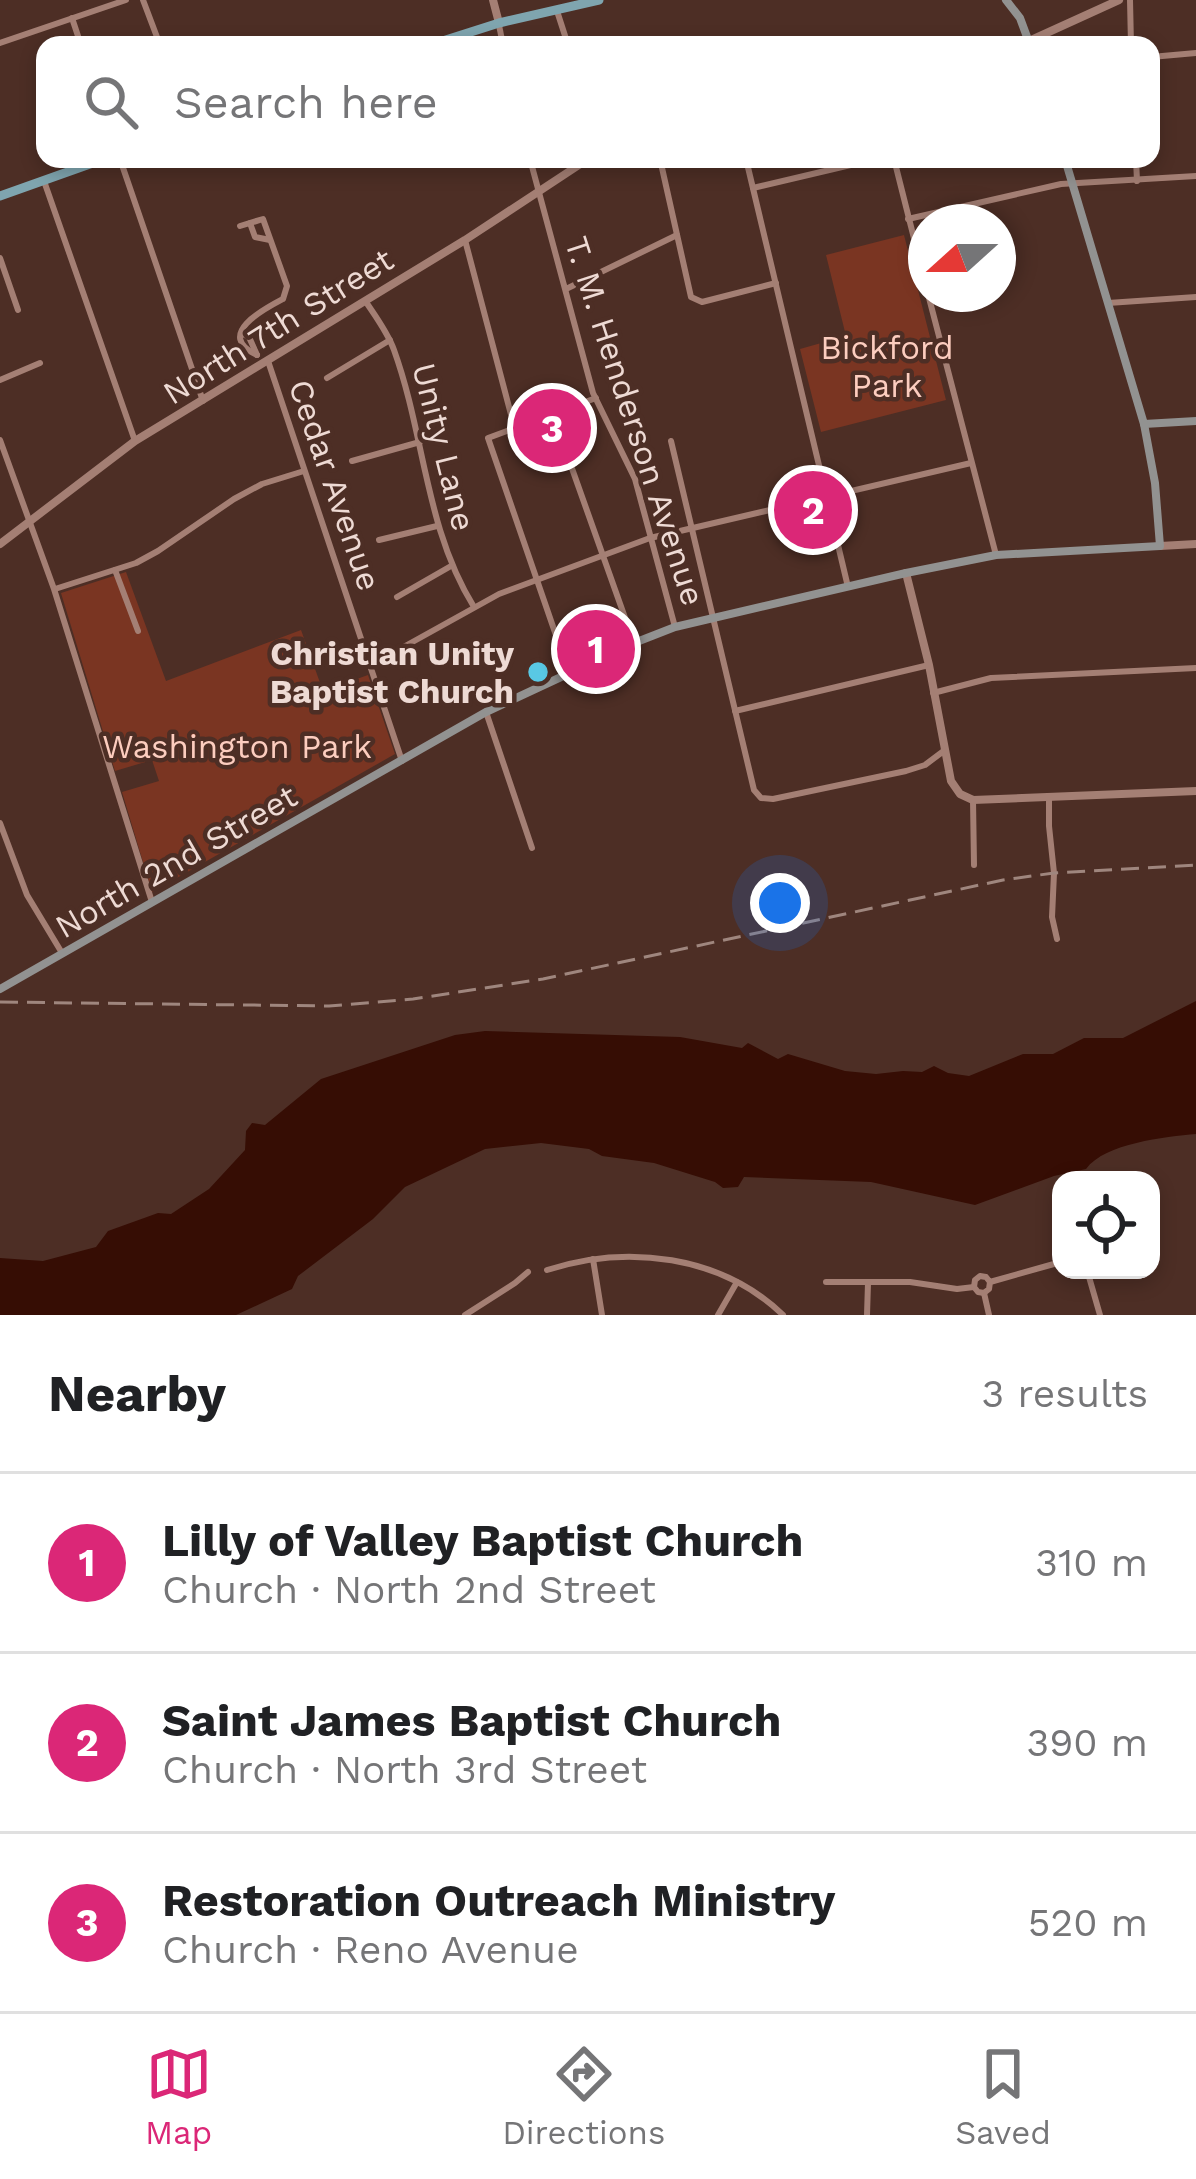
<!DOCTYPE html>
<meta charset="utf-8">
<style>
:root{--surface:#fff;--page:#f6f6f6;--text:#202124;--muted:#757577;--line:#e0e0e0;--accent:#db2777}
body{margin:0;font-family:"Work Sans",sans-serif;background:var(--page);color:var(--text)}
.controls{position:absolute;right:36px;bottom:36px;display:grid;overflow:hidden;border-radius:24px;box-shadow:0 6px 18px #0003}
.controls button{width:108px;height:108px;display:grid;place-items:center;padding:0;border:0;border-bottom:3px solid var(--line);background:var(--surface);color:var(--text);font:60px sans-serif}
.compass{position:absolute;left:908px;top:204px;width:108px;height:108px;border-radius:50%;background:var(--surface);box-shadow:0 6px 18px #0003;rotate:249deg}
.you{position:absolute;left:780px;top:903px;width:42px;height:42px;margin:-30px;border:9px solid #fff;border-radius:50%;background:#1a73e8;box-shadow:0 0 0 18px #1a73e833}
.badge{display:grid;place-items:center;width:78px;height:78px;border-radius:50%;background:var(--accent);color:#fff;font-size:39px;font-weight:700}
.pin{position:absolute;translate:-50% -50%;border:6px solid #fff;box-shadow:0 3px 12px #0006}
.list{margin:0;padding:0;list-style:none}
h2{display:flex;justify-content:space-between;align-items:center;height:156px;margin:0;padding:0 48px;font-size:51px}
h2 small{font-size:39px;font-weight:400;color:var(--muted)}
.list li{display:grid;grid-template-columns:78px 1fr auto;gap:36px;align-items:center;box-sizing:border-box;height:180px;padding:0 48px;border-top:3px solid var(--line)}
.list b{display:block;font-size:45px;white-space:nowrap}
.list p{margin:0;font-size:39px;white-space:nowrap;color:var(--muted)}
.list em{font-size:39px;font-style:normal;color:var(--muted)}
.icon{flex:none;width:66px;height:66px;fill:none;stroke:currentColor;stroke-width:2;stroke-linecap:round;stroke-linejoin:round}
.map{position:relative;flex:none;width:1196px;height:1315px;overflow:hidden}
.search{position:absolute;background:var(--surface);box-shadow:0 6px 18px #0003;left:36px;right:36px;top:36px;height:132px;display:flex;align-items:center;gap:30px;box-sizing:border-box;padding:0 42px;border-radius:24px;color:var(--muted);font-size:45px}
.sheet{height:696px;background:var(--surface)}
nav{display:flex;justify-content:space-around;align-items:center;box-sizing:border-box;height:168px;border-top:3px solid var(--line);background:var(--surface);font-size:33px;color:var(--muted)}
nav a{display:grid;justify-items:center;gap:6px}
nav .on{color:var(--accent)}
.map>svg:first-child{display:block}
</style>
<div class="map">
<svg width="1196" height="1315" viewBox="0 0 1196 1315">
<rect width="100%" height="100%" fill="#4d2e25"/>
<!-- green -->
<g fill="#7a3522">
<polygon points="904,235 946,400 821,432 800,349 846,336 826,255"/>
<polygon points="126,572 166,681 301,630 323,691 368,675 395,754 152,892 122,792 159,781 152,760 115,771 61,593"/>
</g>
<!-- water -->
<path fill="#360d04" d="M1196,1001V1134C1165,1137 1105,1143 1086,1169L1054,1176L975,1205L871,1182L744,1177L738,1187L723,1188L715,1182L654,1163L602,1156L589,1149L541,1143L485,1149L405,1187L373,1219L298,1276L292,1289L236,1315H0V1258L43,1261L96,1247L108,1231L158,1213L171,1214L209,1189L245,1150L246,1131L252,1123L265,1125L321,1079L455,1035L485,1031L680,1037L742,1048L748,1043L778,1059L788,1054L845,1071L876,1074L903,1071L922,1072L934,1066L948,1073L969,1076L1023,1054H1053L1084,1038H1123Z"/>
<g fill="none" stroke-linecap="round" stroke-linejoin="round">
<!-- minor -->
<g stroke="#a47f74" stroke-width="6">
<polyline points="143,0 160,45"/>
<polyline points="1130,0 1131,45"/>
<polyline points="557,11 568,45"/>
<polyline points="72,18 81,45"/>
<polyline points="499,25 503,45"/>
<polyline points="0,43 126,0"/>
<polyline points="1151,57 1196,53"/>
<polyline points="120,159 203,401"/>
<polyline points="530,159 593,393 635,479 675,627"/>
<polyline points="660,159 691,297 702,302 776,283"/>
<polyline points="746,159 848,587"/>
<polyline points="894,159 926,286"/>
<polyline points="1136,159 1137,181"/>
<polyline points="44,181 135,441"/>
<polyline points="753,188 876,159"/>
<polyline points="908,219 1061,184 1196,176"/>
<polyline points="250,223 255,237 270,240"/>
<path d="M240,226L263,219L287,286L283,299C264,309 214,335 257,355"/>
<polyline points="465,240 514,426"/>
<polyline points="0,258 18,310"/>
<polyline points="566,289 677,235"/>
<polyline points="928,294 996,555"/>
<path d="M366,302C376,317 388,333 394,350C425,436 425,528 474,607"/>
<polyline points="1108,303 1196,297"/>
<polyline points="243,334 249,337 257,355"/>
<polyline points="268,361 402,761"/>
<polyline points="327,378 390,340"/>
<polyline points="0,380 40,363"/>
<polyline points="553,415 634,643"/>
<polyline points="0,440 54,589 152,902"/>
<polyline points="671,441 754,790 761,798 773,799 906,771 925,765 945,750"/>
<polyline points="352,461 420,442"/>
<polyline points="379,540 437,526"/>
<polyline points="115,570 138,631"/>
<polyline points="55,589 136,563 158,551 234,499 262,484 304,471"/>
<polyline points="397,597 451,566"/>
<polyline points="371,665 499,594 650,538 971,463"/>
<polyline points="569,673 488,438 596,398"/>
<polyline points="933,693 991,678 1196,668"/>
<polyline points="735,711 929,665"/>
<polyline points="486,712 532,848"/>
<polyline points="1049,799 1049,826 1054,873 1052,917 1057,939"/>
<polyline points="973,800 974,865"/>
<polyline points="0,823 27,895 62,953"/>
<polyline points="593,1259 602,1315"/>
<path d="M547,1270C627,1244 721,1255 783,1315"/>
<polyline points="1087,1270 1100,1315"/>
<polyline points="826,1282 910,1282 957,1289 974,1287"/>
<polyline points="990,1282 986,1277 980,1276 975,1280 974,1287 978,1292 984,1293 989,1289 990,1282 1061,1262"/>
<polyline points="984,1293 989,1315"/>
<polyline points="465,1315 515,1283 528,1272"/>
<polyline points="718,1315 737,1282"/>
<polyline points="867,1315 868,1283"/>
</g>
<!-- tertiary -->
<g stroke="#a47f74" stroke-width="8">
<polyline points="493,0 499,23"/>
<polyline points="1014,45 1029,41 1119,0"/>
<polyline points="0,544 135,441 465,240 588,159"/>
<polyline points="1160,546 1196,544"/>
<polyline points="906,573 929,665 951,781 960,794 973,800 1196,791"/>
</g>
<!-- secondary -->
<g stroke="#929291" stroke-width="8">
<polyline points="1006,0 1020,18 1030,45"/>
<polyline points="1144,424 1196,421"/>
<polyline points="0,989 486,712 634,643 675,627 906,573 996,555 1160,546 1155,483 1144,424 1065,159"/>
</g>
<!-- primary -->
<g stroke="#7fa5af" stroke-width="9">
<polyline points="430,45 499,23 599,0"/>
<polyline points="0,196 104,159"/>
</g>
<!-- rail -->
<polyline stroke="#9f867e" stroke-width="3" stroke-dasharray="18 9" stroke-linecap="butt" points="0,1002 329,1006 413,999 543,979 1003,880 1054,873 1196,865"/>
</g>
<!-- markers -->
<circle fill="#59c8e4" stroke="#4d2e25" stroke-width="4.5" cx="538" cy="672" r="12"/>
<g text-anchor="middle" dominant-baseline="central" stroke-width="9" stroke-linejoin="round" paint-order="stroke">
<!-- street labels -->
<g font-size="33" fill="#eedad4" stroke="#4d2e25">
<text transform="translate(278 326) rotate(-32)">North 7th Street</text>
<text transform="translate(635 421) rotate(72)">T. M. Henderson Avenue</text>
<text transform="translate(444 447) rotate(76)">Unity Lane</text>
<text transform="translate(335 485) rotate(71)">Cedar Avenue</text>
<text transform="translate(176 861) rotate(-30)">North 2nd Street</text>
</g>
<!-- park labels -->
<g font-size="33" fill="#fccdbf" stroke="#4d2e25">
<text x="887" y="347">Bickford<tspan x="887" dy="38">Park</tspan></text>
<text x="237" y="746">Washington Park</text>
</g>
<!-- poi labels -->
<g font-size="33" font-weight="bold" fill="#eedad4" stroke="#4d2e25" text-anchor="end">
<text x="514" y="653">Christian Unity<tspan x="514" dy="38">Baptist Church</tspan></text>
</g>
</g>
</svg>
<div class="controls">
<button><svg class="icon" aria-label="locate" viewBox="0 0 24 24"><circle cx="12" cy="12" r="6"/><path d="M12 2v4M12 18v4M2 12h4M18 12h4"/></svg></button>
</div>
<svg class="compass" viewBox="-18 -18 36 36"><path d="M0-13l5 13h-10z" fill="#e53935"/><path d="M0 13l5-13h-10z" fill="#757577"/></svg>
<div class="you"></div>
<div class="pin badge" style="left:596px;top:649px">1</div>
<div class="pin badge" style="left:813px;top:510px">2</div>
<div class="pin badge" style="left:552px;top:428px">3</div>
<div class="search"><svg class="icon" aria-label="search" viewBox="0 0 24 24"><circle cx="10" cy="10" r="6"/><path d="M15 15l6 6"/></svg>Search here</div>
</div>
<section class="sheet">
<h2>Nearby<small>3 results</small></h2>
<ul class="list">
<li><span class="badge">1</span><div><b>Lilly of Valley Baptist Church</b><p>Church · North 2nd Street</p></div><em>310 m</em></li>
<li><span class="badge">2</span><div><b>Saint James Baptist Church</b><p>Church · North 3rd Street</p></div><em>390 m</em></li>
<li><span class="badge">3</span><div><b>Restoration Outreach Ministry</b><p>Church · Reno Avenue</p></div><em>520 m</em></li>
</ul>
</section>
<nav>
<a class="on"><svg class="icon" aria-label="map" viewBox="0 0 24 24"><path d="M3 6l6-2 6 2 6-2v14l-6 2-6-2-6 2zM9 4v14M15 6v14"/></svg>Map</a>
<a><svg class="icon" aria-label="directions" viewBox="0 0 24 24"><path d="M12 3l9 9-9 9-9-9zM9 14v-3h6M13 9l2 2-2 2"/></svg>Directions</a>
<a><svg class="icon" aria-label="saved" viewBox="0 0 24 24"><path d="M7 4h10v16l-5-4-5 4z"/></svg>Saved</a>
</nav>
